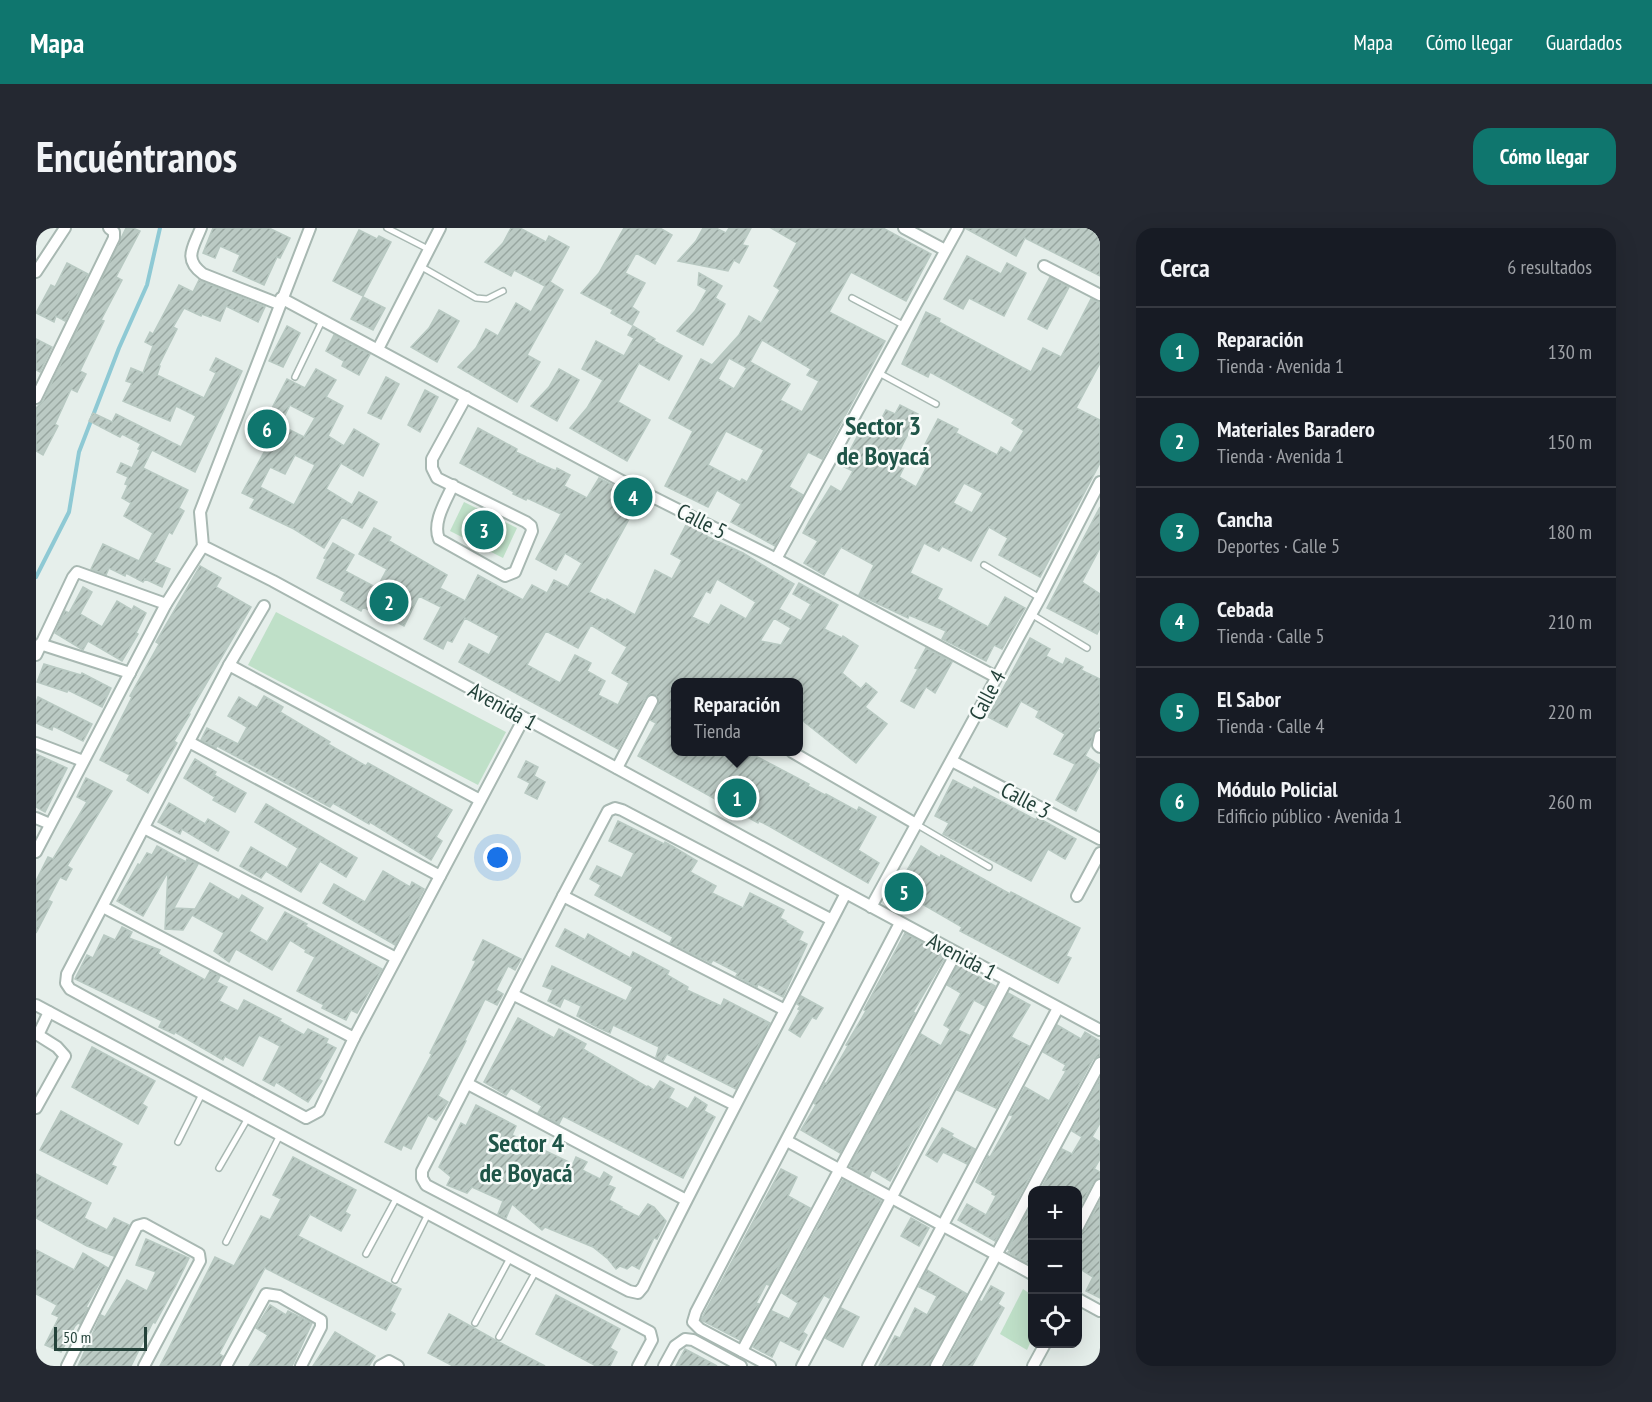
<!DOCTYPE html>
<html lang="es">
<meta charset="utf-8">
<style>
:root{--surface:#171b24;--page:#242831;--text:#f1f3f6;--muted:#9ea1a6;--line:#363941;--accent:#0f766e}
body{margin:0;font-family:"PT Sans Narrow",sans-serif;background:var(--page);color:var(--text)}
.controls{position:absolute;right:18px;bottom:18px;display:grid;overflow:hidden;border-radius:12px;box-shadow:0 6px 24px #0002}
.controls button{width:54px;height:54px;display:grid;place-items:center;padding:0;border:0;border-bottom:2px solid var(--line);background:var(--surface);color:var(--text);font:30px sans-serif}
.scale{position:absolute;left:18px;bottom:15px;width:93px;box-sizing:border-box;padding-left:6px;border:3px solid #24423a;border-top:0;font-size:16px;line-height:21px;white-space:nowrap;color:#24423a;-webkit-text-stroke:4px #f7fbf9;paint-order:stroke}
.you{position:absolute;left:462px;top:630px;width:21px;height:21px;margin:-15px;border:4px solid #fff;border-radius:50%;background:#1a73e8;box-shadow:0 0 0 9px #1a73e833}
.badge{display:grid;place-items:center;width:39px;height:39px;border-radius:50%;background:var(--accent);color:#fff;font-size:20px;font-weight:700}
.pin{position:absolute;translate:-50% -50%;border:3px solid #fff;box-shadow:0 2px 6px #0006}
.popup{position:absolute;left:635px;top:450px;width:132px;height:78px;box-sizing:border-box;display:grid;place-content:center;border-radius:12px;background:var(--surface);filter:drop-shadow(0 2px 4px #0005);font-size:20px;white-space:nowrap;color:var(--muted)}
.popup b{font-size:22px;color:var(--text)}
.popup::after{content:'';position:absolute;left:50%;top:100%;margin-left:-12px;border:12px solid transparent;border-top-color:var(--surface)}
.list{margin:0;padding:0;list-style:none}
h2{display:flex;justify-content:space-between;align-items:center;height:78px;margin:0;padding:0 24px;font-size:26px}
h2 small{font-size:20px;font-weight:400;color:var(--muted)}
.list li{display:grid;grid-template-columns:39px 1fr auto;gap:18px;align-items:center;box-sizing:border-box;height:90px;padding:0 24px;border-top:2px solid var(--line)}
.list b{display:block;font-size:22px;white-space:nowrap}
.list p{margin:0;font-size:20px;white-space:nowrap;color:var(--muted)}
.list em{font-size:20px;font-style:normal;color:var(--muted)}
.icon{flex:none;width:33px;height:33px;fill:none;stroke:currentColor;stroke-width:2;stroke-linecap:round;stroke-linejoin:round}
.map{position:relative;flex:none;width:1064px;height:1138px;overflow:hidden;border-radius:18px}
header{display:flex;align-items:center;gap:36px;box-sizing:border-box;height:84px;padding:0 30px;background:var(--accent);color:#fff}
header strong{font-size:28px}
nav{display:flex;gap:33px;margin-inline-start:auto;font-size:21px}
.intro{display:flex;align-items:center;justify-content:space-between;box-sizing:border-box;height:144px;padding:0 36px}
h1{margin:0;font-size:42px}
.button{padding:15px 27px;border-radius:18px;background:var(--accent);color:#fff;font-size:21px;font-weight:700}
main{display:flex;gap:36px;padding:0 36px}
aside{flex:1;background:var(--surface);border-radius:18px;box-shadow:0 6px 24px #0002}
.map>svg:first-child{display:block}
</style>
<header>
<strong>Mapa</strong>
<nav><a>Mapa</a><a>Cómo llegar</a><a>Guardados</a></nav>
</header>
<div class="intro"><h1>Encuéntranos</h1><a class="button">Cómo llegar</a></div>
<main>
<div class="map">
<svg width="1064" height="1138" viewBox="0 0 1064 1138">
<defs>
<pattern id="building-hatch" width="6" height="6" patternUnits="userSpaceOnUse" patternTransform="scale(1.5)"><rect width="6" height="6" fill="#bbcac4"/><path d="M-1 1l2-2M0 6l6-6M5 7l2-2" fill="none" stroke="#98a6a0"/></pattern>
</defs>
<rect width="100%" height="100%" fill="#e6efeb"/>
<!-- green -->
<g fill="#bfe0c8">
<polygon points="428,274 481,300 467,330 414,303"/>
<polygon points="240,384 470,504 442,557 212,437"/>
<polygon points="987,1061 996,1067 996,1111 991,1122 964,1106"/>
</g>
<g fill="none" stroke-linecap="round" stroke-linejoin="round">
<!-- stream -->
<polyline stroke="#8ec9d4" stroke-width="4" points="0,349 33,284 43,224 83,120 111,57 124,0"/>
</g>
<!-- building -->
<g fill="url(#building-hatch)" stroke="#b8c9c2" stroke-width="1.5" fill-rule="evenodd">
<polygon points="90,0 97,0 104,3 80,49 86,52 65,92 68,93 44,143 50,146 41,164 35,161 19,196 22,198 7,227 0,223 0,180 7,173"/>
<polygon points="177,0 233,0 254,10 244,30 241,29 228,57 197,43 204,27 184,18 179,30 167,25"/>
<polygon points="475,0 484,0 510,14 513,8 533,19 514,54 527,62 491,127 504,134 481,174 422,139 440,120 450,101 462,108 480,75 495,84 509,58 478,42 475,48 449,34 467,15"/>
<polygon points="588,0 624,0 636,7 619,36 600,25 589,45 609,55 596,79 603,84 596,97 575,85 577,82 545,65 563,45"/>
<polygon points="667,0 680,0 690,5 693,0 715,0 706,17 712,18 703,35 698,32 692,43 642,33 660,13"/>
<path d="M735,0H847L895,26L870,73L815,44L793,84L849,113L786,231L772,224L753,259L767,267L739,318L695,294L705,276L681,262L672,279L629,258L657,203L633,190L665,131L676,137L703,107L713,88L725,95L744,62L738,58L761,15ZM726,112L775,141L771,147L783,153L766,184L744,172L754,156L714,134ZM693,130L711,140L698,161L682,151ZM690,203L728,222L711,254L706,251L704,254L672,237Z"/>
<polygon points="929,0 1064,0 1064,48 989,10 980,28"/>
<polygon points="323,2 341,11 343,8 355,14 327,68 297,53"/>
<polygon points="931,28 965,46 971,35 990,45 968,88 933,70 927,81 908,71"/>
<polygon points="31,35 52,46 29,93 20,88 18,94 0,85 15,57 19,59"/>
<polygon points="663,45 686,58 679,70 689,76 667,117 641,103 659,83 671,62 662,57"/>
<polygon points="1014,49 1033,59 1011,101 992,91"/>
<polygon points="163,52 229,79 222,94 190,78 184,93 166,86 165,88 148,80 137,99 141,101 123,137 124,138 121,147 168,170 180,145 174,142 180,130 206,143 159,244 116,222 107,240 152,262 143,280 148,283 136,306 133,304 118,334 134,341 126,359 109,351 107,354 90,345 89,348 73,340 70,347 55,341 67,316 103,333 117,305 88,288 95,275 86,270 92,257 89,256 92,249 81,244 85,235 96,240 104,222 102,221 105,216 86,206 84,209 53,193 57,185 76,194 80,186 145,219 160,188 140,178 134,193 87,173 96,155 90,153 95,140 107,145 117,118 109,114 114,104 117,106 143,57 157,64"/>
<polygon points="327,69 349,80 337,102 315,91"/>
<path d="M1055,71L1064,75V135L1040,180L1064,192V235L1004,349L963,327L972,310L953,299L935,333L906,318L903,323L888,315L874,345L906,361L901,371L952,399L969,369L989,380L966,421L958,417L950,433L906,411L910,403L873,387L872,390L823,367L838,337L805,319L788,347L768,335L782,313L767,305L774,292L795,258L805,264L817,243L806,238L824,203L836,209L850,182L859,186L864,177L882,186L862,226L872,231L863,249L880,259L890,240L880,234L902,191L922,201L920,205L961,227L965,219L975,225L988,203L976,195L979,191L914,155L894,144L892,149L866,136L890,84L904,91L903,94L995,144L1007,120L1025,129ZM928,255L947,265L936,285L917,275Z"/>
<polygon points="403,82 423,93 401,134 375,119 393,100"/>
<polygon points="251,98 264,105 247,139 233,133"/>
<polygon points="597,98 619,111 618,113 646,128 633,152 603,135 582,174 614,192 591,233 534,200 551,180 567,152 546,141 560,113 588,128 598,110 592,107"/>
<polygon points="298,107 334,126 323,147 306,138 308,133 290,123"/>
<polygon points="0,111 16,119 4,144 0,142"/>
<path d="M280,141L300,152L290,169L307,178L292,208L308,218L318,201L343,216L327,248L305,235L290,261L316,277L323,264L341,274L326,300L306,289L288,320L258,301L214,280L219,271L206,265L233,215L231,214L234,207L227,203L235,187L233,186L251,151L269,160ZM254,177L279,190L268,209L244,197ZM259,227L279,237L258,277L224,259L234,239L249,246Z"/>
<polygon points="523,141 543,152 521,193 495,178 513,159"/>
<polygon points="350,149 363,156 345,191 332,185"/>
<polygon points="389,162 402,169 384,204 372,197"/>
<path d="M442,200L481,221L480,224L499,233L501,236L502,235L520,243L521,240L534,247L528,258L551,270L563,250L604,271L553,364L570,373L571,371L599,387L619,342L636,351L646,332L635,326L651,295L672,306L670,308L707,325L758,356L743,381L765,393L775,376L757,366L763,355L802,377L788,401L806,410L807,408L822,418L806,445L825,461L830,455L841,464L829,479L851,496L820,535L762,489V454H639V524H712L773,556L772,558L789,567L790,566L821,583L823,579L840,589L822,622L843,635L832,655L733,598L723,593L722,595L602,528L620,495L614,492L623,473L620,467L615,466L609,470L582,521L423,434L433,416L453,427L463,408L429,390L416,414L411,412L407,421L388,411L405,379L383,368L368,398L357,392L356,394L327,379L325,383L305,372L309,364L281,350L290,331L288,330L297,315L318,327L309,343L341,360L351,341L323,326L338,300L355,309L353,313L411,347L404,360L429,373L442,347L487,372L496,357L511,365L518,352L532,359L546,335L529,325L520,342L500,331L525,286L491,270L490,272L477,266L478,264L424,235ZM681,351L720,374L710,391L685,377L673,397L656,389L670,363L674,365ZM738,390L755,400L745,417L724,413ZM555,397L591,419L576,445L593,455L582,477L562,467L569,453L551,443L555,435L539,427L524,455L491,437L510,403L542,420Z"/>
<polygon points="1064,279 1064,320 1046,354 1064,366 1064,400 1061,406 1011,380"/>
<polygon points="164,338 185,350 180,359 215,379 153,485 154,486 138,513 141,515 112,565 91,552 94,547 64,532 96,469 94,468 123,416 120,414"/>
<polygon points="47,359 56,364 44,386 66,399 81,373 96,382 98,378 110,385 100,405 102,406 86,433 52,413 47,422 19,405 29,383 33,385"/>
<polygon points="994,410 1014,421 1010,428 1027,437 1030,430 1047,439 1045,442 1064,451 1064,498 1057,506 1055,517 1049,528 1064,537 1040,583 1020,572 1039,536 1018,526 1029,506 1000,489 1003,483 985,473 971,499 952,489"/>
<polygon points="890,420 916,434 899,465 890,459 878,480 865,473 882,441 879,440"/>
<polygon points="8,436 45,447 46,445 75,460 66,479 32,462 31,464 1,454"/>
<polygon points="228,468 247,479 244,484 294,514 292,516 330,538 332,535 416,582 400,609 406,613 395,632 334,594 333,596 297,575 294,579 181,518 180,520 165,512 171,500 202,516 211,499 192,488 203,469 221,480"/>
<polygon points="2,469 56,496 47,513 17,498 16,502 0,495 0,475"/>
<polygon points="0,526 31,540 9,584 0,579"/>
<polygon points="159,531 180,544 178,547 210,565 199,584 177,572 179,569 148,550"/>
<polygon points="490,533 502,539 498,548 509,554 501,571 489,565 494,555 482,549"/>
<polygon points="50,550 76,563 31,638 36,641 30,652 24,649 12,672 16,674 0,705 0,653 12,629 17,631 51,574 41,569"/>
<polygon points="917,552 936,562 938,559 1000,592 1001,589 1040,611 1029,631 1012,621 995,653 907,606 913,595 899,588"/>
<polygon points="133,575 169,596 172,591 193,604 182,623 146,601 144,606 122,594"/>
<polygon points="230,576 321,630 310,649 284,633 265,664 230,643 225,650 204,638 215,619 251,640 262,620 219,594"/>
<polygon points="582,593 628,616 629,614 636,618 661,633 654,644 680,658 676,665 707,680 714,665 748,682 744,690 750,693 749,694 767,704 763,712 771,716 747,769 722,756 721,759 700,748 702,745 677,732 675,735 634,715 637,709 559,667 565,657 554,651 561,638 586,650 598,625 573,613"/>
<polygon points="121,618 150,634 151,631 162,636 138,680 159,681 174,655 203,672 206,667 227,680 213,703 231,714 249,684 271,696 269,698 346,741 321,785 315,782 310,792 286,780 288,777 261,763 279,729 269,724 270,722 254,712 236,742 200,721 193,734 178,723 188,705 156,687 147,702 129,701 132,644 107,688 81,673 102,636 104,637 111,625 116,627"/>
<polygon points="885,618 904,630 905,627 974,666 975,664 1044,700 1030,728 1035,730 1022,755 924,703 926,699 876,670 874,674 858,665"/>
<polygon points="347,643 374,659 376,654 388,661 359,717 287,675 298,656 329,674"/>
<polygon points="86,699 96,704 93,710 124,722 122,726 169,752 174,743 184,748 181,754 191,759 183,773 202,783 208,772 245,791 243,793 268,807 272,801 292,811 290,815 300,820 283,851 286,853 272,874 240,854 238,858 227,852 244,818 223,807 207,838 189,828 187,832 139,804 138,806 123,799 126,793 39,751 51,727 57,730 68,707 79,712"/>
<polygon points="529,701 549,712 552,706 594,730 597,724 633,743 631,747 652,759 651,762 685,778 688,771 734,795 700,861 631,826 627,833 620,829 623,819 577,797 574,805 561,799 541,788 545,778 528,770 524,779 512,773 517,762 507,758 516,738 590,773 597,759 520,718"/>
<polygon points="869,705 909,727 909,729 877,784 879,785 872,798 804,925 765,902 780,877 778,875 789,855 790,856 812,818 810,817 830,783 828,782"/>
<polygon points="447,712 485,731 479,742 472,738 460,762 467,766 461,777 449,771 429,812 430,813 402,868 412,874 404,887 400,892 392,887 375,921 367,917 365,922 349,914 396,826 394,825 440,733 437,732"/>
<polygon points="922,736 959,758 949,778 938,772 922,802 933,807 854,953 836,942 833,949 814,939 815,936 885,806 905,818 914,801 908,797 925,765 911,757"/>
<polygon points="972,765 994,777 975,809 993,818 960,880 921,862"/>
<polygon points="765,768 787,780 780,791 776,789 764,809 753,802 764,782 762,781 764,778 761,776"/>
<polygon points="482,790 518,810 523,801 550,816 547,821 611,859 612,858 618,862 624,853 638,861 633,870 652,881 659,869 671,877 668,883 679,889 647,950 527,888 523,896 502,885 506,878 475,860 470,867 448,854"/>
<polygon points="1021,797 1045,811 1049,804 1064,813 1064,828 1057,831 959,1013 922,992 931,976 950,987 960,968 956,966 957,964 940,954 952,928 954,929 977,888 974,887 989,859 1013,873 1030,843 1027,842 1030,837 1007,824"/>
<polygon points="56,819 119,853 106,876 111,879 102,896 36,859"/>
<polygon points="1064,851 1064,895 1056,909 1064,914 1064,931 1058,941 1064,944 1064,950 1057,954 1041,984 1041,963 1004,963 1026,921 1036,926 1046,909 1036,903"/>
<polygon points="440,877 480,898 476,907 537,936 540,929 551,934 546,942 564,951 568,944 576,949 572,957 579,960 573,972 586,979 585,980 603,989 612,976 618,979 630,993 621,1011 618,1010 603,1041 596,1037 591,1041 584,1038 580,1041 572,1031 557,1019 509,999 506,1002 476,976 470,990 462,986 467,973 436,959 431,965 411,957 415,949 403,939 425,895 430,898"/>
<polygon points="25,883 86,916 75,937 80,939 71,956 4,922"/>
<polygon points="906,900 917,906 915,908 939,921 931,936 907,924 901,934 890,927"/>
<polygon points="257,929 320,962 309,984 314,987 305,1003 274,986 262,1008 365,1061 354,1083 359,1086 350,1102 229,1040 183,1126 187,1128 183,1138 124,1138 179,1029 198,1038 225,988 234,992 245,971 237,967"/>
<polygon points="745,941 761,949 752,968 774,980 733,1057 730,1056 720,1075 723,1076 704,1112 665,1092"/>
<polygon points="0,946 55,975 48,990 71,1002 78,990 93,997 78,1028 51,1018 0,990"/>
<polygon points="807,952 845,973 793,1070 788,1067 767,1104 771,1107 763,1122 744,1112 736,1129 717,1119 736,1083 753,1091 762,1075 746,1065"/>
<polygon points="1064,973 1064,1070 1050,1063 1057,1049 1041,1039 1041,1006 1049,1002"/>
<polygon points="996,975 996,1038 972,1024 974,1022 972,1021"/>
<polygon points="875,990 893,1000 883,1018 865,1008"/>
<polygon points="110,1011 153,1030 140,1057 119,1095 117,1094 95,1138 42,1138 65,1087 69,1089 91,1052 111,1063 120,1044 100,1037"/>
<polygon points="0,1022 38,1042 47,1025 72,1040 50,1079 52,1080 44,1096 42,1095 39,1098 25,1124 9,1117 23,1089 16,1086 21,1077 0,1066"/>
<polygon points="891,1042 931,1066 893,1138 843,1138 859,1108 864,1110 879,1080 891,1087 901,1068 883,1059"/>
<polygon points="955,1058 968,1065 962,1076 968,1080 936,1138 909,1138 944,1073 946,1074"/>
<polygon points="520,1067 584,1101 574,1120 581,1124 574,1138 560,1138 500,1106"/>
<polygon points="234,1077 250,1087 252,1083 276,1095 256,1138 213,1138 232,1107 220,1100"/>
<polygon points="805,1080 823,1089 807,1119 789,1110"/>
<polygon points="413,1086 461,1113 509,1138 417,1138 392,1125"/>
<polygon points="299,1104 339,1128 333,1138 277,1138"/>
<polygon points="649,1121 681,1138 640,1138"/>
</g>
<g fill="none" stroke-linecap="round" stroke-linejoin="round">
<!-- service casing -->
<g stroke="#a8b8b2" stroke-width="8">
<g id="service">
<polyline points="351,0 392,21"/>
<polyline points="384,38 440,70 451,71 467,63"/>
<polyline points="816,70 869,98"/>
<polyline points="843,145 900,176"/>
<polyline points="259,149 286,93"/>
<polyline points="948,337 1004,370"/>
<polyline points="995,386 1051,420"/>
<polyline points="880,596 953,639"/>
<polyline points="142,914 166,866"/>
<polyline points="183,940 212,890"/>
<polyline points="190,1014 244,907"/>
<polyline points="330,1026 361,969"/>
<polyline points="359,1052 392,986"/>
<polyline points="439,1095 474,1030"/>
<polyline points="463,1109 500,1043"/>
</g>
</g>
<!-- minor casing -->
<g stroke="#a8b8b2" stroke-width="14">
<g id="minor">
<path d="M165,0C157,20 147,31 167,46L243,76"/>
<polyline points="274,0 164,284 167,318 237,353 810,665 1064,802"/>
<polyline points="868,0 909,22"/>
<polyline points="1008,38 1064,67"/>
<polyline points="0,44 29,0"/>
<polyline points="245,70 597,259 740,331 960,449"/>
<polyline points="342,121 404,0"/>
<polyline points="0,170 78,10 78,4 73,0"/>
<path d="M417,257C410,273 396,294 403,311L469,348L479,344L496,303L495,298L490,294L401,250L396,240V231L430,169"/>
<polyline points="740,331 922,0"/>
<polyline points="228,378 193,437 31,746 30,755 34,761 270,890 283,883 318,810 488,490"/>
<polyline points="4,416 94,445"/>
<polyline points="0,427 37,349 41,344 130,376"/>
<polyline points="193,437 444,572"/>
<polyline points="1064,508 1062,517 1064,519"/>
<polyline points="153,514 404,648"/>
<polyline points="0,515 47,533"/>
<polyline points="756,524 880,596"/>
<polyline points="916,533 1064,611"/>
<polyline points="581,540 616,473"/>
<polyline points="0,590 14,596"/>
<polyline points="108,600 360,730"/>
<polyline points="0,624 130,376 167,318"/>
<polyline points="527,668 749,782"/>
<polyline points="1041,668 1064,625"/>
<polyline points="67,679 318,810"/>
<polyline points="835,679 1004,370 1064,254"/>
<path d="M796,692L586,582L579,580L572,583L527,668L386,943V950L390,957L593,1063L602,1065L607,1059C672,927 742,797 810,665"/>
<polyline points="478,767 699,877"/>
<polyline points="0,777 614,1104 616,1112 602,1138"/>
<polyline points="0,806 2,807 13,784"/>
<polyline points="432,856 650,972"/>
<polyline points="0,880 29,828 21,819 2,807"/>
<polyline points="751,913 996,1046"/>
<polyline points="1042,999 1064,957"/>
<polyline points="1042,1071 1064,1083"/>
<polyline points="706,1123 920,725"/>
<polyline points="31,1138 101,998 108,996 163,1026 164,1033 108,1138"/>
<polyline points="190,1138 230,1066 243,1068 285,1092 285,1099 265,1138"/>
<polyline points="344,1138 353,1133 362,1138"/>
<polyline points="628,1138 639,1118 649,1111 657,1112 705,1138"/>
<polyline points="734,1138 664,1101 657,1094 660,1084 864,695"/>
<polyline points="766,1138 971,752"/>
<polyline points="832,1138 1022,780"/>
<polyline points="900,1138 1064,835"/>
<polyline points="997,1138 1009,1116"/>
</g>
</g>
<!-- service -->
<use href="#service" stroke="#fff" stroke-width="5"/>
<!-- minor -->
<use href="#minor" stroke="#fff" stroke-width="10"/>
</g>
<g text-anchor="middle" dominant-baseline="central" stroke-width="5" stroke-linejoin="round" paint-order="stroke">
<!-- street labels -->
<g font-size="22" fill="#24423a" stroke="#f7fbf9">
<text transform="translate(666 293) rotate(27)">Calle 5</text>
<text transform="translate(951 467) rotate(-62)">Calle 4</text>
<text transform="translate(467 478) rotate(29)">Avenida 1</text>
<text transform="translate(990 572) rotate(28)">Calle 3</text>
<text transform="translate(926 728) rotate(28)">Avenida 1</text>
</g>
<!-- quarter labels -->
<g font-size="26" font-weight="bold" fill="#1f5548" stroke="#f7fbf9">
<text x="847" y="197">Sector 3<tspan x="847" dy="30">de Boyacá</tspan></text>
<text x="490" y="914">Sector 4<tspan x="490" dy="30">de Boyacá</tspan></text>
</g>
</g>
</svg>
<div class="controls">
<button>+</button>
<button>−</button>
<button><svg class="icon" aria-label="locate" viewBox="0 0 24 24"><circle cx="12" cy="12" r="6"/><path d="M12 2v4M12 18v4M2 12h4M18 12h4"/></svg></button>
</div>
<div class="scale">50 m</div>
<div class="you"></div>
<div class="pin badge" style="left:701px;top:570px">1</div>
<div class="popup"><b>Reparación</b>Tienda</div>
<div class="pin badge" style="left:353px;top:374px">2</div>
<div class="pin badge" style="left:448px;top:302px">3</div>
<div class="pin badge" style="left:597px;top:269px">4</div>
<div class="pin badge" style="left:868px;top:664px">5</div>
<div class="pin badge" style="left:231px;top:201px">6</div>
</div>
<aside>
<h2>Cerca<small>6 resultados</small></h2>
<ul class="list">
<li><span class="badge">1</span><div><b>Reparación</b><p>Tienda · Avenida 1</p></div><em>130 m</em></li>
<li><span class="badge">2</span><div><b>Materiales Baradero</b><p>Tienda · Avenida 1</p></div><em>150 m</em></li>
<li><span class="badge">3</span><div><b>Cancha</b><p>Deportes · Calle 5</p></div><em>180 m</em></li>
<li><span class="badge">4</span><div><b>Cebada</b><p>Tienda · Calle 5</p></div><em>210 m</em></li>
<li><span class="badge">5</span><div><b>El Sabor</b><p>Tienda · Calle 4</p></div><em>220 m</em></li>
<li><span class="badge">6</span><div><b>Módulo Policial</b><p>Edificio público · Avenida 1</p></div><em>260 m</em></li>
</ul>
</aside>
</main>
